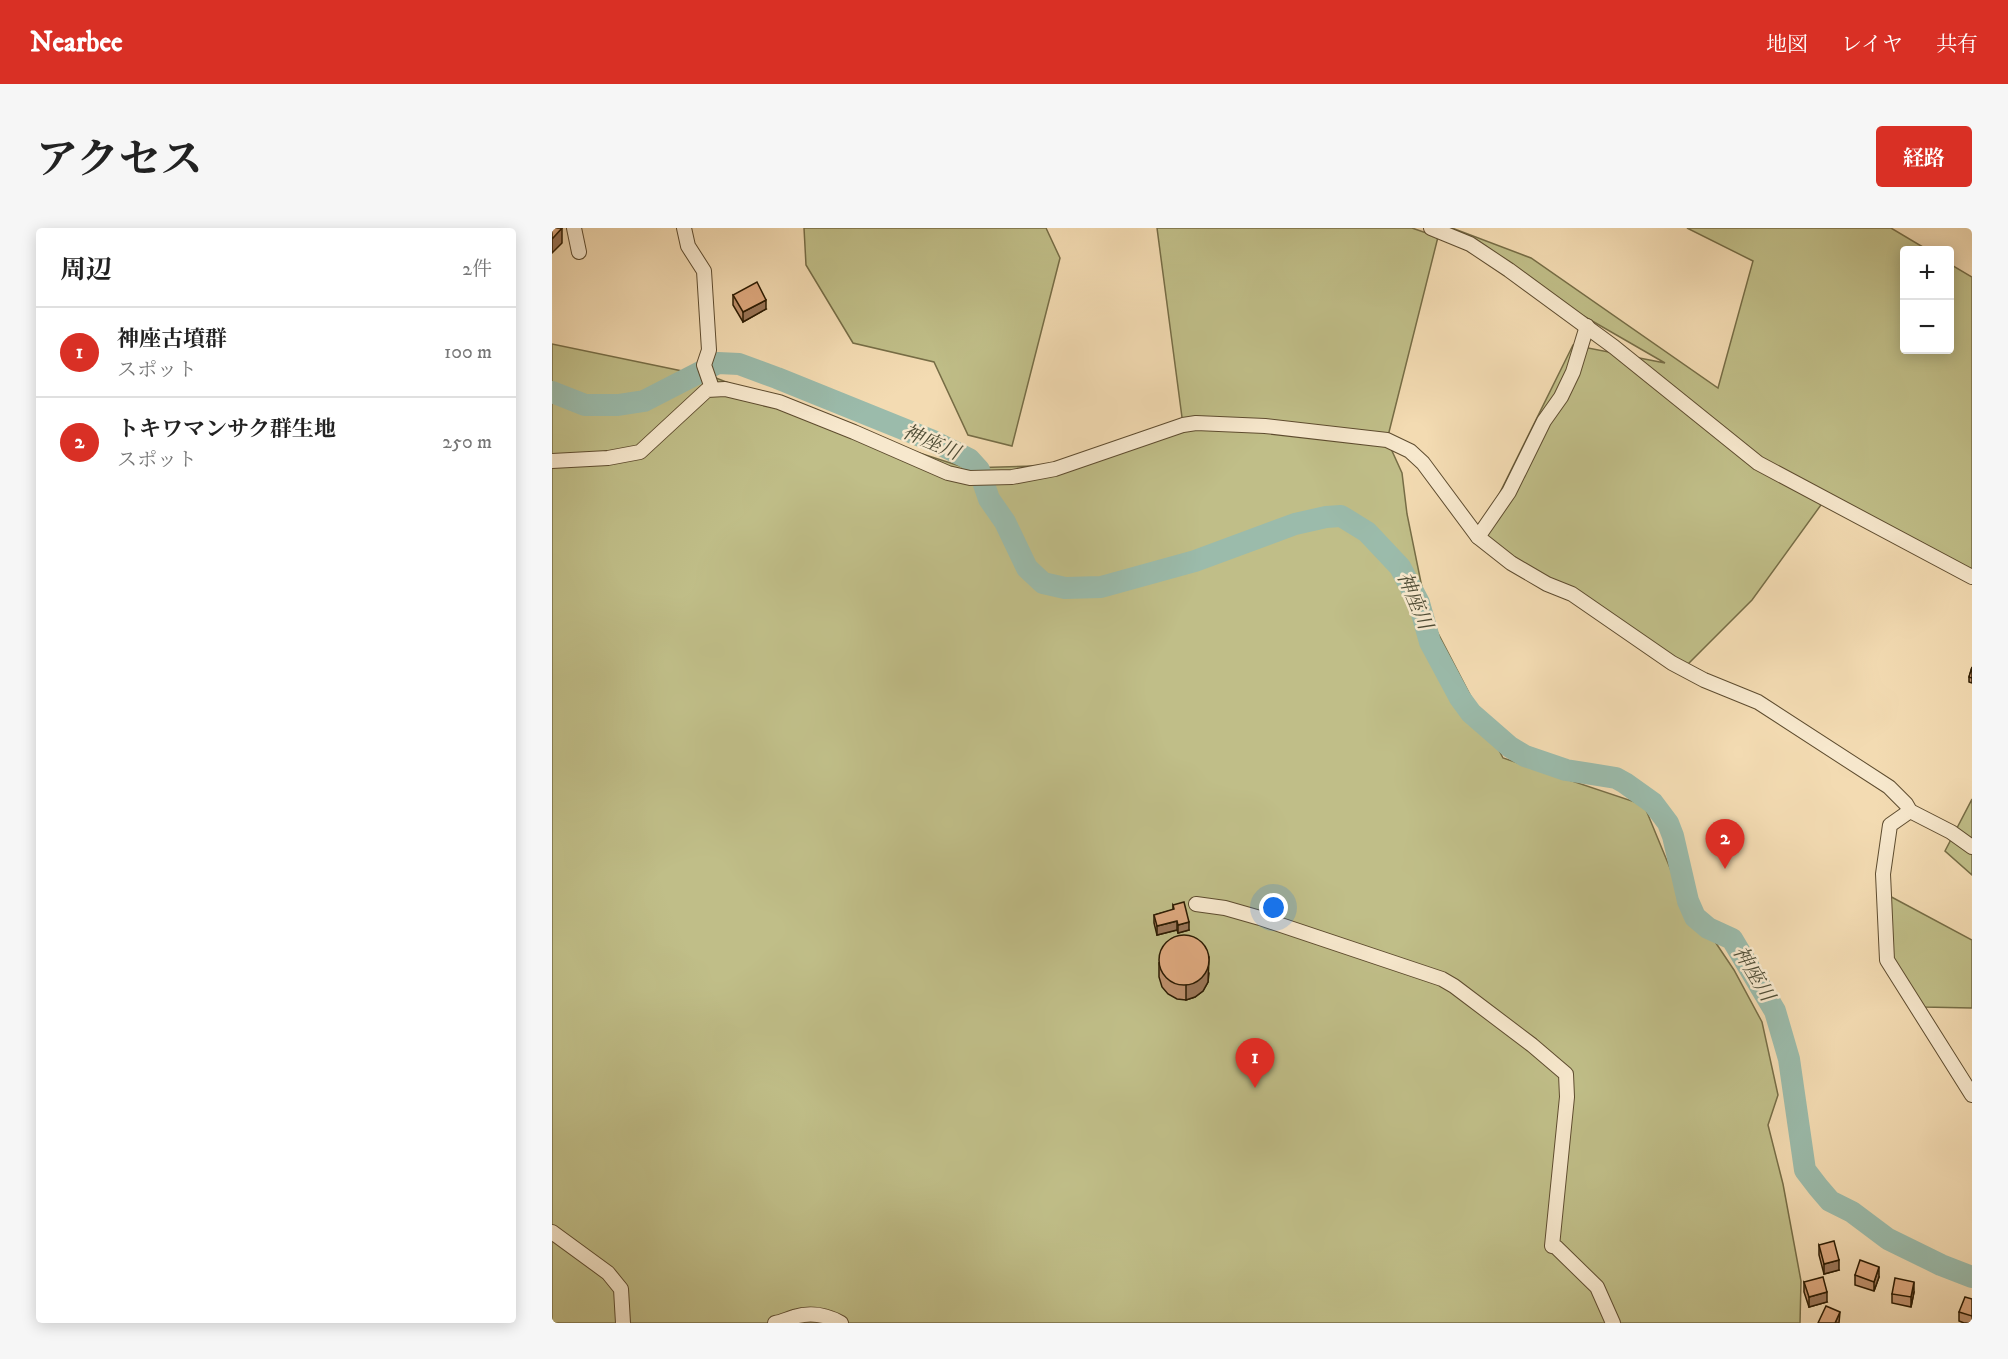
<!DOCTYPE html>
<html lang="ja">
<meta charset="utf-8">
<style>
:root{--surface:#fff;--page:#f6f6f6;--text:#222;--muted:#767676;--line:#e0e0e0;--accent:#d93025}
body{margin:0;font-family:"IM FELL DW Pica","Noto Serif JP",serif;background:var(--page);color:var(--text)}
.controls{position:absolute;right:18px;top:18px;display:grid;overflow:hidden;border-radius:6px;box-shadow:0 3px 15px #0003}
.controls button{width:54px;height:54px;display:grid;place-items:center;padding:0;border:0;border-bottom:2px solid var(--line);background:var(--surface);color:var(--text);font:30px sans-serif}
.you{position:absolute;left:722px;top:680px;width:21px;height:21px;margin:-15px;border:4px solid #fff;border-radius:50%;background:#1a73e8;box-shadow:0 0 0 9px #1a73e833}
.badge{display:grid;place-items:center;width:39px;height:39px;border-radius:50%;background:var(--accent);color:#fff;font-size:20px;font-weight:700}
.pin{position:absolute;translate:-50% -50px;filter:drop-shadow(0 2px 3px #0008)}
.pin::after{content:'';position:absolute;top:32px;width:21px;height:18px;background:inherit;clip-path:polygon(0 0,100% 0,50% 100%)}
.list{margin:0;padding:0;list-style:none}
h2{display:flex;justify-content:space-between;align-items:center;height:78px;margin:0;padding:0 24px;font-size:26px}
h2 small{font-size:20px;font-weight:400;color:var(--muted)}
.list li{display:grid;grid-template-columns:39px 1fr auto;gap:18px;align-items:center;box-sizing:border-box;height:90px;padding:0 24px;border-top:2px solid var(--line)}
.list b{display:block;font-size:22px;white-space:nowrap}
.list p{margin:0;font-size:20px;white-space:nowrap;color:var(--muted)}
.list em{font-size:20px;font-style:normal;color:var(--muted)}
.map{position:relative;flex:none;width:1420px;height:1095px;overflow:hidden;border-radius:6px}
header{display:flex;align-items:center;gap:36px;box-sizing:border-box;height:84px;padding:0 30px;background:var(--accent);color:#fff}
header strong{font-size:28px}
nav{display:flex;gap:33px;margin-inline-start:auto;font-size:21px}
.intro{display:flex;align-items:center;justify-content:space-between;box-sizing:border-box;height:144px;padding:0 36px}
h1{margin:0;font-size:42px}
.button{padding:15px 27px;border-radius:6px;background:var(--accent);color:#fff;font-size:21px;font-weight:700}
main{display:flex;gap:36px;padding:0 36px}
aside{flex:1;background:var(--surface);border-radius:6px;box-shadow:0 3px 15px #0003}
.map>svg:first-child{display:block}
</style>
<header>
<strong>Nearbee</strong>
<nav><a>地図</a><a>レイヤ</a><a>共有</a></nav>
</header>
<div class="intro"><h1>アクセス</h1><a class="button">経路</a></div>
<main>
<aside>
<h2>周辺<small>2件</small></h2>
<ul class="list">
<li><span class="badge">1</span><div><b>神座古墳群</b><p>スポット</p></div><em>100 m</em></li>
<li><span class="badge">2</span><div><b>トキワマンサク群生地</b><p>スポット</p></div><em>250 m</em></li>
</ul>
</aside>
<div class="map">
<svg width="1420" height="1095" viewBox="0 0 1420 1095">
<rect width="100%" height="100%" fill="#f3dbb2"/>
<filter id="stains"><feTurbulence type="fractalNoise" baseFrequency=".00333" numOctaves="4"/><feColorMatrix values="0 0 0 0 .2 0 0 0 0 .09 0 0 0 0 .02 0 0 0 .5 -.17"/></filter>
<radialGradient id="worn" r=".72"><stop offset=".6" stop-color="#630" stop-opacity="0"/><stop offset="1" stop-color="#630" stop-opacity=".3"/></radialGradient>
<!-- green -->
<g fill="#c0be88" stroke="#766d46" stroke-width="1.5">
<polygon points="252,0 494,0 508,30 460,218 416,207 382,134 301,115 254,37"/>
<polygon points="605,0 860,0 886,9 835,212 850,245 855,286 875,384 951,530 1092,577 1125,657 1182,742 1210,794 1226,867 1216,897 1231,956 1249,1053 1248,1095 0,1095 0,116 164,150 302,204 414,240 518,237 631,197"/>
<polygon points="879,0 900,0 979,30 1166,160 1201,33 1135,0 1339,0 1376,22 1352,22 1352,122 1398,122 1398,36 1420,49 1420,345 1413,338 1365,312 1347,310 1274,270 1200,372 1131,441 926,309 1021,117 1113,135"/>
<polygon points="1420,571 1420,647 1393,623"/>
<polygon points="1332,665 1420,712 1420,780 1371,779 1335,732"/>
</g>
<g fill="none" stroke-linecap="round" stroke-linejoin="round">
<!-- river -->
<polyline stroke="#9bbbab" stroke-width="22" points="0,164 33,177 66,177 92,173 166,135 187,136 225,150 381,213 417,231 427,242 437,271 453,294 475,340 491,355 513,360 549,359 643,333 743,296 774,289 789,288 815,304 848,339 867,375 878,414 908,470 919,485 958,519 973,528 1014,542 1064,550 1073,555 1101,575 1116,595 1121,608 1136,673 1143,689 1156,700 1180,711 1223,783 1237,831 1253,942 1266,959 1278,973 1300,984 1336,1011 1389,1037 1420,1049"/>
<!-- street casing -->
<g stroke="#5e4c2f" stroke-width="16">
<g id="street">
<polyline points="22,0 27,24"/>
<polyline points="132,0 136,18 152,43 157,122 152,137 160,160"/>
<polyline points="879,0 918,16 957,42 1062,119 1206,235 1420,349"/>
<polyline points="0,233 56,230 88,224 155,162 173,161 227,174 302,204 396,245 418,250 460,249 503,241 631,197 644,195 713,198 835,212 858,223 871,235 926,309 959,335 995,356 1020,366 1120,435 1152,452 1206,474 1337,559 1354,576 1358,583 1399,604 1420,619"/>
<polyline points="926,309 957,264 992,193 1009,169 1021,144 1035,98"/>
<polyline points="1358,583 1338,597 1331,646 1335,732 1420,867"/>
<polyline points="644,676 673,680 708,690 890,751 902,758 980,817 1014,846 1015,869 1000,1018 1004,1019 1045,1059 1061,1095"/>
<polyline points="0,1004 56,1045 69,1061 71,1095"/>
<path d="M223,1095C230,1094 235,1091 242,1089C258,1084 275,1087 289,1095"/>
</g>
</g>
<!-- street -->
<use href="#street" stroke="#f7e8cd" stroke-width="14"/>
</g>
<!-- wall -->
<g fill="#be906c" stroke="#2d1c03" stroke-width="1.5">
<polygon points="181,67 214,81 191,94 181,77"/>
<polygon points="1420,439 1420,455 1417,454 1417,449"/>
<polygon points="621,677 637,702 626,705 625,702 605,707 602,695 602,687 621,682"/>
<polygon points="607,735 657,745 656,754 651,763 643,769 634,772 625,771 616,766 610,759 607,749"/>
<polygon points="1267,1017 1287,1042 1272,1046 1267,1027"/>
<polygon points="1303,1047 1327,1049 1322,1063 1303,1057"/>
<polygon points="1252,1054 1275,1074 1257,1079 1252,1064"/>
<polygon points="1362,1064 1359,1079 1340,1075 1340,1066"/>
<polygon points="1420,1071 1420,1095 1412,1095 1407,1093 1407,1084"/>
</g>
<!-- shaded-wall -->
<g fill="#9b7658" stroke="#2d1c03" stroke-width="1.5">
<polygon points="10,0 10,15 0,25 0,11"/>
<polygon points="214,72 214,81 191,94 191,84"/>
<polygon points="625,693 625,702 605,707 605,698"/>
<polygon points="637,694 637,702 626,705 626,697"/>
<polygon points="657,730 656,754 651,763 643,769 634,772 634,757"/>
<polygon points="1287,1032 1287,1042 1272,1046 1272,1036"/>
<polygon points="1327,1039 1327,1049 1322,1063 1322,1054"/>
<polygon points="1362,1054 1362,1064 1359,1079 1359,1069"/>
<polygon points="1275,1064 1275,1074 1257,1079 1257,1069"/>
<polygon points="1288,1084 1287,1095 1283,1095"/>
</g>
<!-- building -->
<g fill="#dda87e" stroke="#2d1c03" stroke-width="1.5">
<polygon points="0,0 10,0 0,11"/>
<polygon points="205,54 214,72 191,84 181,67"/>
<polygon points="1420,439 1420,450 1417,449"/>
<polygon points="632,674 637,694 626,697 625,693 605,698 602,687 622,681 621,677"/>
<circle cx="632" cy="732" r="25"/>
<polygon points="1282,1013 1287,1032 1272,1036 1267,1017"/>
<polygon points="1308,1032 1327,1039 1322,1054 1303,1047"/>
<polygon points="1271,1049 1275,1064 1257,1069 1252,1054"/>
<polygon points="1343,1050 1362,1054 1359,1069 1340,1066"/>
<polygon points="1413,1069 1420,1071 1420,1088 1407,1084"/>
<polygon points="1274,1078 1288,1084 1283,1095 1266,1095"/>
</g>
<g text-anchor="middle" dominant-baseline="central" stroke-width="5" stroke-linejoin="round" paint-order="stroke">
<!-- water labels -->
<g font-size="20" font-style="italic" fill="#4e4c35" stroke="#f7e8cd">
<text transform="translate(379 215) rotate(23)">神座川</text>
<text transform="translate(862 373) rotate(67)">神座川</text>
<text transform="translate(1201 746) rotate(59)">神座川</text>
</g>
</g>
<rect width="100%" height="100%" filter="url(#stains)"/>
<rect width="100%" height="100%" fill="url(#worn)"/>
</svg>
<div class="controls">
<button>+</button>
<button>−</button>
</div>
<div class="you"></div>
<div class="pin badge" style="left:703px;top:860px">1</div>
<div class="pin badge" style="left:1173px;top:641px">2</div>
</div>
</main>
